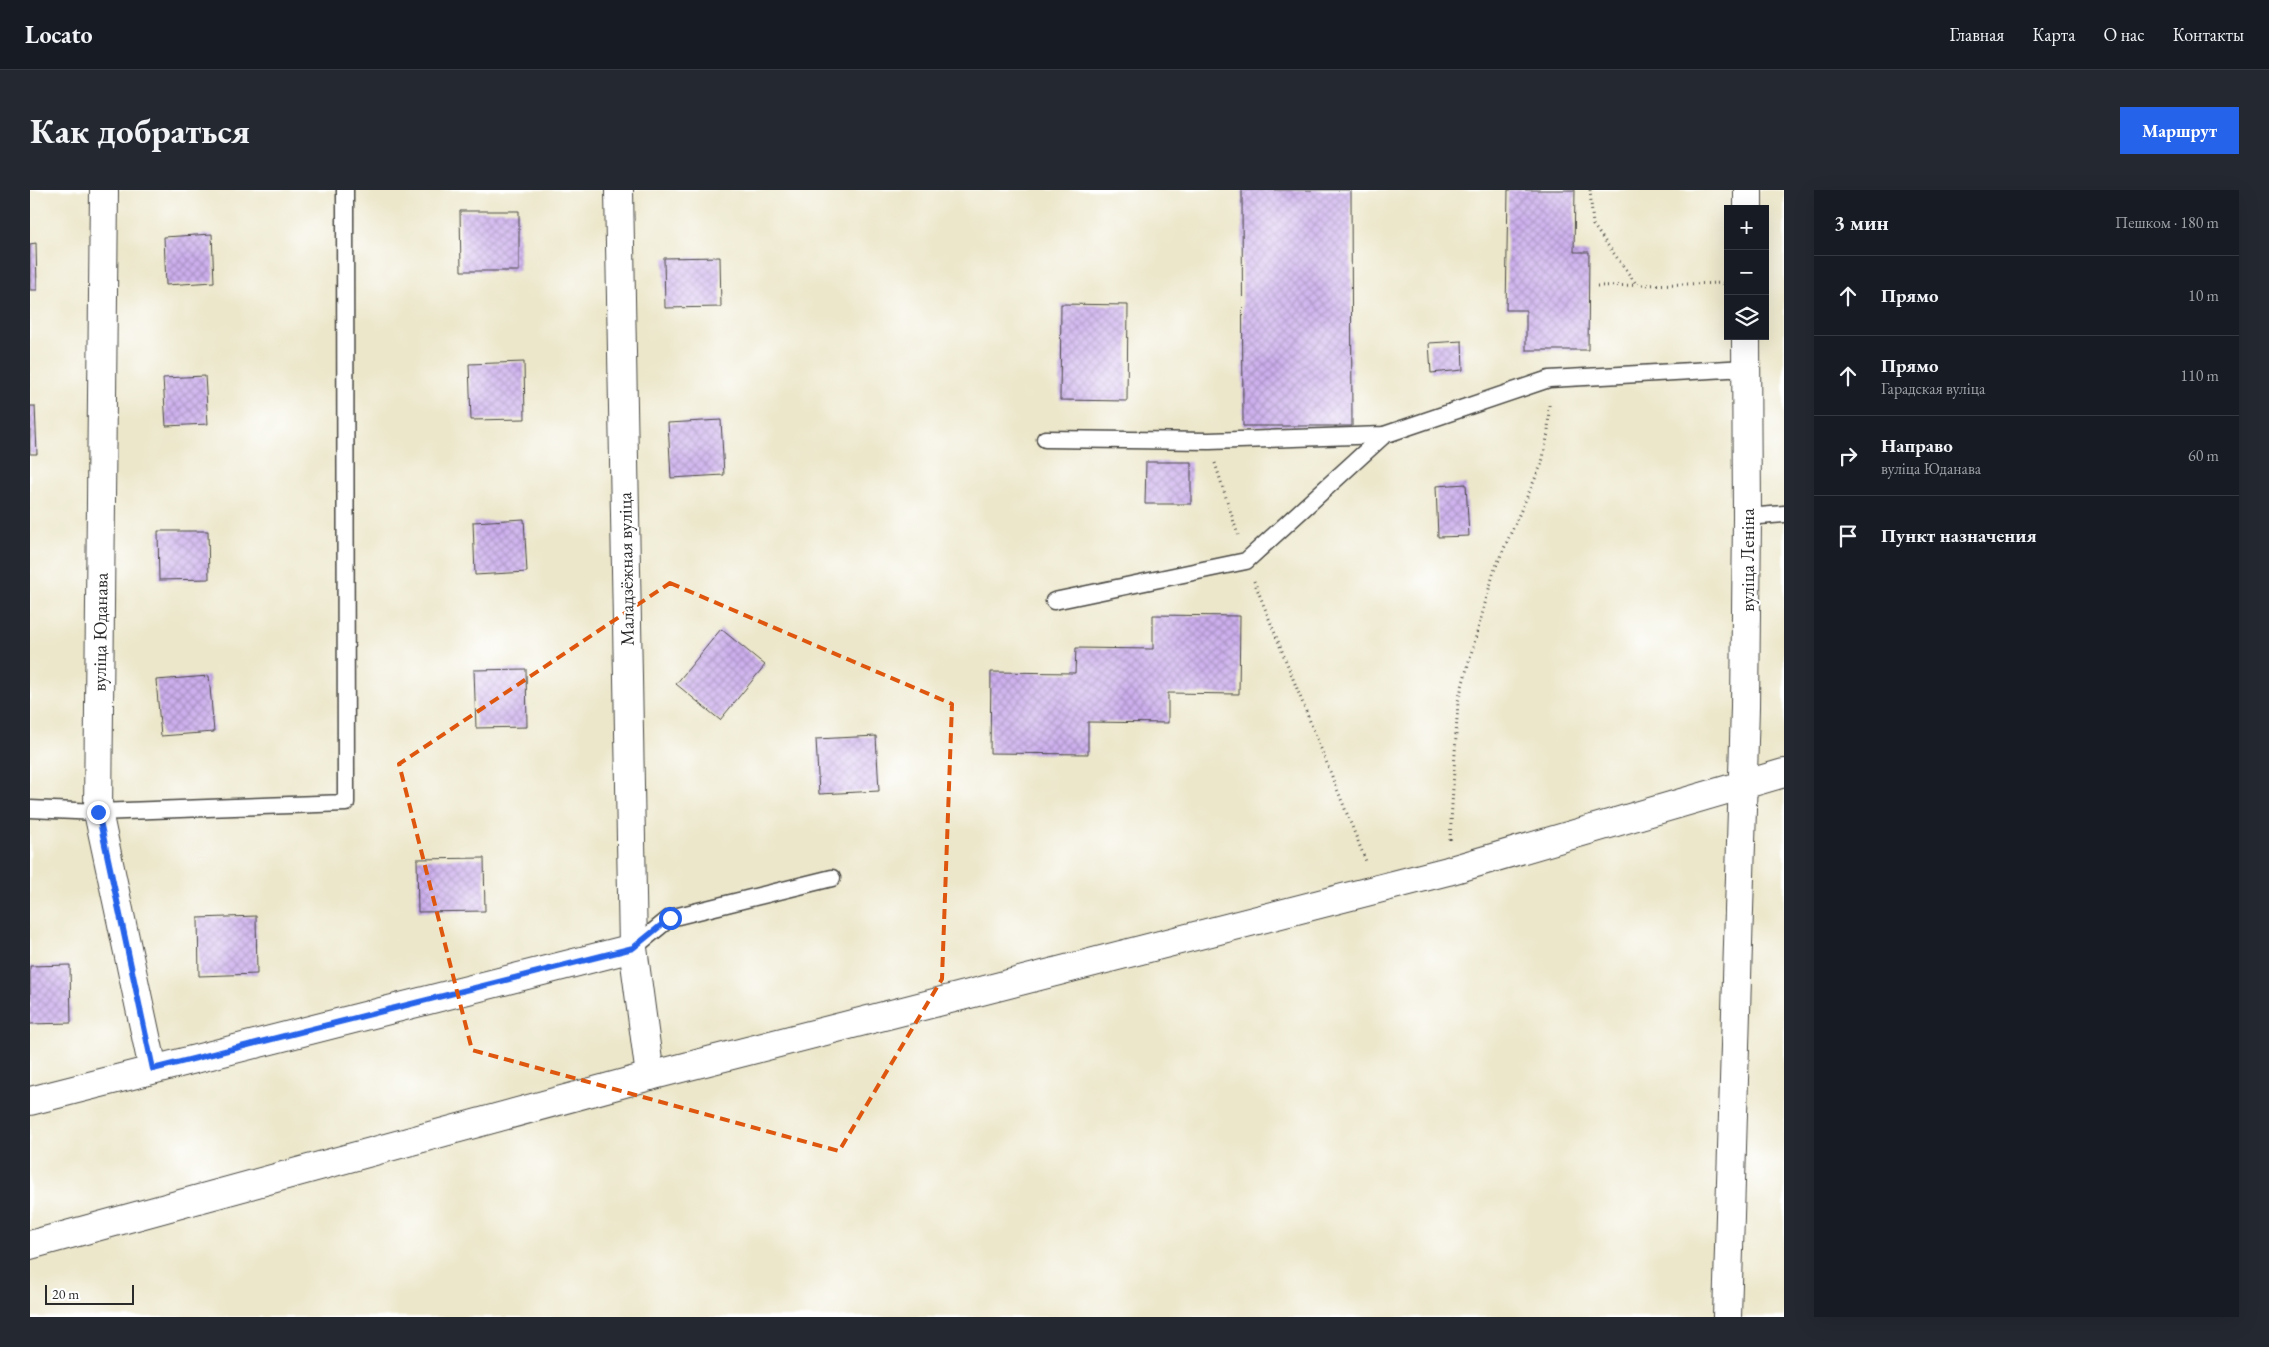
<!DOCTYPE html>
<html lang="ru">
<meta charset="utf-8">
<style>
:root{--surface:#171b24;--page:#242831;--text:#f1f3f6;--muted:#9ea1a6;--line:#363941;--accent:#2563eb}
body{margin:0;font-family:"EB Garamond",serif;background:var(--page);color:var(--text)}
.controls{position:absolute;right:15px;top:15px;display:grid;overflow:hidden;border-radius:0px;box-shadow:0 5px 20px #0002}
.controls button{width:45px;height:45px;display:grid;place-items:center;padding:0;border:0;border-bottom:1px solid var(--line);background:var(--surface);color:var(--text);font:25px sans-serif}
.scale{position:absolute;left:15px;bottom:12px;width:89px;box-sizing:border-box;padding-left:5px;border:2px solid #2b2b2b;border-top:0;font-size:14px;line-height:18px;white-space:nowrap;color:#2b2b2b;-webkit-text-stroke:4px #fff;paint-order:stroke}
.stop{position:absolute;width:15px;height:15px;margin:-11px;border:4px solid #2563eb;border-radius:50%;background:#fff}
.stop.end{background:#2563eb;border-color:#fff;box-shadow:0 1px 5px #0008}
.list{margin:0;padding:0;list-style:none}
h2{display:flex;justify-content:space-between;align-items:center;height:65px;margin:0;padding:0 20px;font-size:21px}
h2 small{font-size:16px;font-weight:400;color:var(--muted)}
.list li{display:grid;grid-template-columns:32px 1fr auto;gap:15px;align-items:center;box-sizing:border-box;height:80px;padding:0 20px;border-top:1px solid var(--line)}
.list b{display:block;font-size:19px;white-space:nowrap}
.list p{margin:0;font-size:16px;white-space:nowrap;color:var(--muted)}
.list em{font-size:16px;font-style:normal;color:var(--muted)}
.icon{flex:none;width:28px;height:28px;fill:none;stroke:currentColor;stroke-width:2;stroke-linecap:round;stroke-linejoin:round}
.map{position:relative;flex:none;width:1754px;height:1127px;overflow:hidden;border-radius:0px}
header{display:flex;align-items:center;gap:30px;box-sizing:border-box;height:70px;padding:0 25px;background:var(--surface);border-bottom:1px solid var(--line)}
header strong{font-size:24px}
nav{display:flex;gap:28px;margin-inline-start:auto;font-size:18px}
.intro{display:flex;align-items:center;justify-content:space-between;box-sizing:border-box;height:120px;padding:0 30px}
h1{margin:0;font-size:35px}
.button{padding:12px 22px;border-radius:0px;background:var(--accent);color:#fff;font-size:18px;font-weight:700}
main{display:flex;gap:30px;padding:0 30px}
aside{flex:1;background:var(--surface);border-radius:0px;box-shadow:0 5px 20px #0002}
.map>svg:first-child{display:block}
</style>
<header>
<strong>Locato</strong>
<nav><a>Главная</a><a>Карта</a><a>О нас</a><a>Контакты</a></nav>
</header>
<div class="intro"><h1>Как добраться</h1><a class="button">Маршрут</a></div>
<main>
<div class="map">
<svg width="1754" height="1127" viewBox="0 0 1754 1127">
<defs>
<pattern id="building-cross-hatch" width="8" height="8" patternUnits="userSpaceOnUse" patternTransform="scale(1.25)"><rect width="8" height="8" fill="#ccafed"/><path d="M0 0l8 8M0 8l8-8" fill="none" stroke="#a68fc0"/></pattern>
</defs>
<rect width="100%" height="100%" fill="#fff"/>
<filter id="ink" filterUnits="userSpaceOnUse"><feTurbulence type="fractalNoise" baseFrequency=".02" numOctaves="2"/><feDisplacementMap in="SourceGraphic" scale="10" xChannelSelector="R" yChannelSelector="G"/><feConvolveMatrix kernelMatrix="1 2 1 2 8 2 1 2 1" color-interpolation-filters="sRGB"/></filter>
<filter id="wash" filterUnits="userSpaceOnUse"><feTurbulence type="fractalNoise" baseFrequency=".0096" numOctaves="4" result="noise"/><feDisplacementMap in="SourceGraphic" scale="20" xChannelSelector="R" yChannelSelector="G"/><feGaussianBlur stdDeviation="1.12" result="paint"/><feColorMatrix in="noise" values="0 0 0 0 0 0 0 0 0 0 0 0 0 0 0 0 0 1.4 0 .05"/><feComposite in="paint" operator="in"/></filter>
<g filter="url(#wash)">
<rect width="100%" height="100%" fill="#ece7cb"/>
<g id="blocks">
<!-- building -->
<g fill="url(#building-cross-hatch)">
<polygon points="1212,0 1321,0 1322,236 1213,236"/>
<polygon points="1478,0 1545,0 1544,62 1559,62 1558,160 1496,160 1496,120 1476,120"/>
<polygon points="430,21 489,21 489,81 431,81"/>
<polygon points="182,44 184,92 136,95 134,47"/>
<polygon points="6,53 7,100 0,100 0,54"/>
<polygon points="690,67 691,117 635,118 634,68"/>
<polygon points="1031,114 1098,115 1097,211 1030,210"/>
<polygon points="1432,151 1433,180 1401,183 1399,153"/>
<polygon points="494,172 495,229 441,230 439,174"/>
<polygon points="175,186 178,234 136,236 133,188"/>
<polygon points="0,216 5,216 7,264 0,264"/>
<polygon points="691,230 694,285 641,288 638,233"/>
<polygon points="1116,272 1161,272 1161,314 1115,314"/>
<polygon points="1436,294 1439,346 1408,347 1406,296"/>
<polygon points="494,329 497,382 445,385 443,332"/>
<polygon points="128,341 178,341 179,389 129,390"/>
<polygon points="1123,425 1210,426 1209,504 1138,503 1138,533 1058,532 1058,564 960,563 961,482 1045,483 1046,458 1123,459"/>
<polygon points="691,439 735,475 690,530 646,494"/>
<polygon points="496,479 497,537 446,538 444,480"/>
<polygon points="179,486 184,542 131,546 126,490"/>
<polygon points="846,546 849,601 789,604 786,549"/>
<polygon points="454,668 455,721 388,722 387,669"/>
<polygon points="226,726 227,784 169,786 168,728"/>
<polygon points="40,775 41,833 0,834 0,776"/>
</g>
</g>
</g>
<g filter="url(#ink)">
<use href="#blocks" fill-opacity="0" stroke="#484743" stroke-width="1"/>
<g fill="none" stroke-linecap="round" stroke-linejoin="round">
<!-- lane casing -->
<g stroke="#484743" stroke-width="19">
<g id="lane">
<polyline points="1015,249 1179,251 1354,245 1519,189 1716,178"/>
<polyline points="1717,327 1754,324"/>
<polyline points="1024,411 1216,371 1354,245"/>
<polyline points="0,619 68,622 316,613 315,0"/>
<polyline points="603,758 640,728 802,688"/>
</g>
</g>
<!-- street casing -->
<g stroke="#484743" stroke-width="30">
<g id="street">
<polyline points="74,0 68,622 123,879"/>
<polyline points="589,0 603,758 620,886"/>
<polyline points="1718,19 1718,0"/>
<polyline points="0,911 603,758"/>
<polyline points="1697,1127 1715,517 1717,327 1716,146"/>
</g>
</g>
<!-- secondary casing -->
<g stroke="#484743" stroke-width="30">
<polyline id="secondary" points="0,1055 620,886 1418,681 1754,583"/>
</g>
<!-- path -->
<g stroke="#484743" stroke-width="3" stroke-dasharray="1 4" stroke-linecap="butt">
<polyline points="1560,0 1563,35 1607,95"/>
<polyline points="1567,96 1698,93"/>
<polyline points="1185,273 1208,345"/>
<polyline points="1224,391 1337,674"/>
<polyline points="1420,650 1428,511 1464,381 1512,273 1518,243 1519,215"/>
</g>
<!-- lane -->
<use href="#lane" stroke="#fff" stroke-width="16"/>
<!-- street -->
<use href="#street" stroke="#fff" stroke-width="28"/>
<!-- secondary -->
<use href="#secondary" stroke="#fff" stroke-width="28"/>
</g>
</g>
<g fill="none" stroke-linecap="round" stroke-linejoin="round" filter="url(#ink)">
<!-- route -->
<polyline stroke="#2563eb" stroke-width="6" points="68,622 123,879 603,758 640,728"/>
</g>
<!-- marked area -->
<path fill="none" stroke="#df570e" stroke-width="4" stroke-dasharray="10 6" stroke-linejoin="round" d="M640,393L922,514L912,789L809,961L442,860L369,574Z"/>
<g text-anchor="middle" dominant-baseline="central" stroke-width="4" stroke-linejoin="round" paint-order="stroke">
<!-- street labels -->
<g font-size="19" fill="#2b2b2b" stroke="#fff">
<text transform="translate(1717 370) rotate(-90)">вуліца Леніна</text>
<text transform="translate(596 379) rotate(-91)">Маладзёжная вуліца</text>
<text transform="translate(70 442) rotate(-89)">вуліца Юданава</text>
</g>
</g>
</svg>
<div class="controls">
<button>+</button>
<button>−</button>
<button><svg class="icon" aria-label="layers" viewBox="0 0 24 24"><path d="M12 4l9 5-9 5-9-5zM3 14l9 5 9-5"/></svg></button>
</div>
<div class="scale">20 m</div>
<div class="stop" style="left:640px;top:728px"></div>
<div class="stop end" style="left:68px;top:622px"></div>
</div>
<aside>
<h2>3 мин<small>Пешком · 180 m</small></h2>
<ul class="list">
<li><svg class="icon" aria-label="ahead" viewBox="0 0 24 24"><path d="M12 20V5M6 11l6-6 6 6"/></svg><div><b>Прямо</b></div><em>10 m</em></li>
<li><svg class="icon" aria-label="ahead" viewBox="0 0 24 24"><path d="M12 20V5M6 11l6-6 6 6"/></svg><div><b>Прямо</b><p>Гарадская вуліца</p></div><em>110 m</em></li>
<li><svg class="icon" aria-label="right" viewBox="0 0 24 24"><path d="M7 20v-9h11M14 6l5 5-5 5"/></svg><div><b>Направо</b><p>вуліца Юданава</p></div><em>60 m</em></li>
<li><svg class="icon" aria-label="arrive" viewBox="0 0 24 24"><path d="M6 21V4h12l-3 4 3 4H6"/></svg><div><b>Пункт назначения</b></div></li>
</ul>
</aside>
</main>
